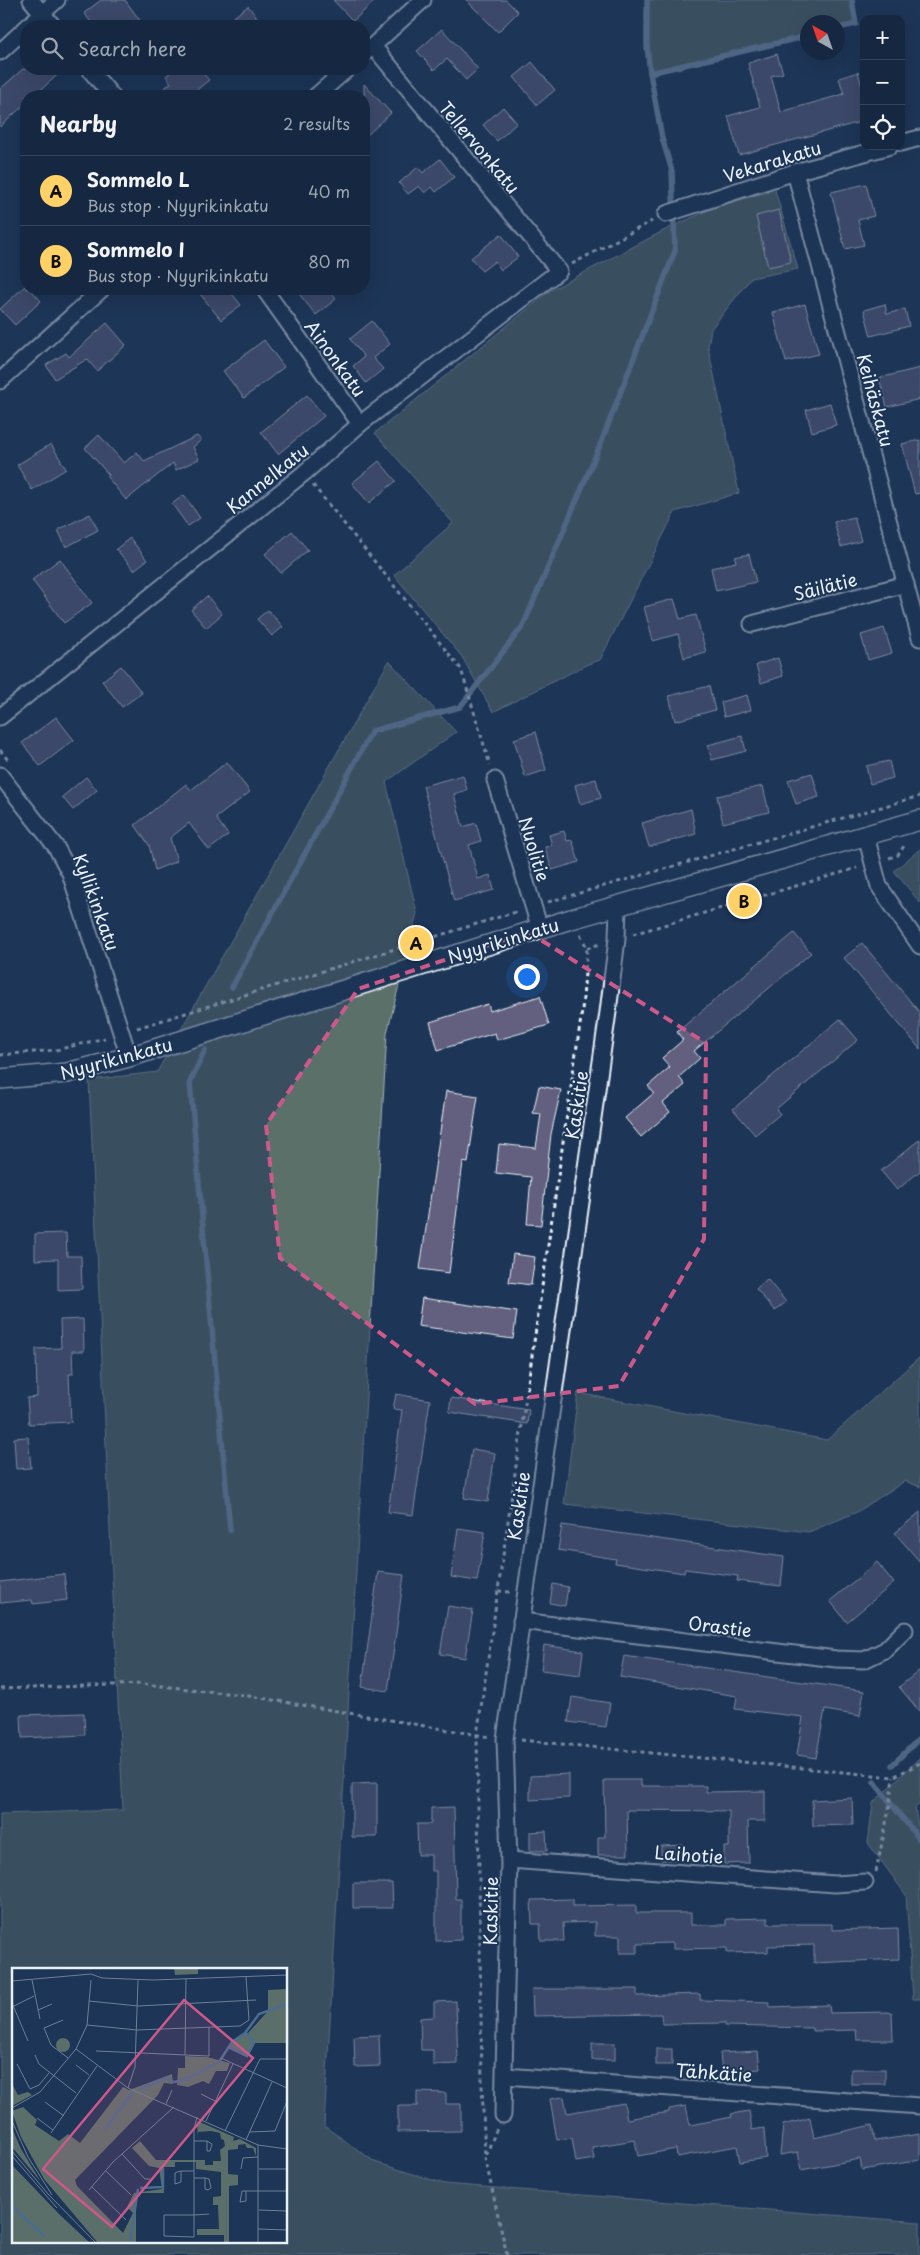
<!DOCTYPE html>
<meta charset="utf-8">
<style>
:root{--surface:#162841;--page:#1f3048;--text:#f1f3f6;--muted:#9ea6b1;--line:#35445a;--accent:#ffd166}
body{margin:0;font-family:"Playpen Sans",sans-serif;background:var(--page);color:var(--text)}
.controls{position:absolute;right:15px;top:15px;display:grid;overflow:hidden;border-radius:10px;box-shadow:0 5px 20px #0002}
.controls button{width:45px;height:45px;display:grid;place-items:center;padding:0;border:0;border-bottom:1px solid var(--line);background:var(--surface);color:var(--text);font:25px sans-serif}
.compass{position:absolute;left:800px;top:15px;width:45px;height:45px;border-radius:50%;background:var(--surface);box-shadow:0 5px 20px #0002;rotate:320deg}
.you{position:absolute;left:526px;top:976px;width:18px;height:18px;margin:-12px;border:4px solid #fff;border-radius:50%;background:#1a73e8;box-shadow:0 0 0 8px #1a73e833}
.badge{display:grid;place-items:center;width:32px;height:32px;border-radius:50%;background:var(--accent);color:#111;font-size:16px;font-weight:700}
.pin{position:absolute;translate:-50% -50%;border:2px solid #fff;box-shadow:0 1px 5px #0006}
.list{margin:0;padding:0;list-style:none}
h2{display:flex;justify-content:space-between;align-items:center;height:65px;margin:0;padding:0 20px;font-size:21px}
h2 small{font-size:16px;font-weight:400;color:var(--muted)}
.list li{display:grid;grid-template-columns:32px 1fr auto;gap:15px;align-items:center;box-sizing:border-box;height:70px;padding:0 20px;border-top:1px solid var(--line)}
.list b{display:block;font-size:19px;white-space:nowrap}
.list p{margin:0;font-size:16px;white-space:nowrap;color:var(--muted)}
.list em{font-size:16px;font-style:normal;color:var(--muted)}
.icon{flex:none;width:28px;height:28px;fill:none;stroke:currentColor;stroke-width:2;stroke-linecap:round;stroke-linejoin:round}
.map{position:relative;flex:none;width:920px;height:2255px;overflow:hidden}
.search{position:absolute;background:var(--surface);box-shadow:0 5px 20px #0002;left:20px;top:20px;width:350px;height:55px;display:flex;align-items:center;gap:12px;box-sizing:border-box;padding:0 18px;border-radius:20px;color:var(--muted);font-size:19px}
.panel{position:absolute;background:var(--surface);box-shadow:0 5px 20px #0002;left:20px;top:90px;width:350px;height:205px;border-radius:20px}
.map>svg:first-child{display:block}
</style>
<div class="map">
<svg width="920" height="2255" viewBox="0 0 920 2255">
<rect width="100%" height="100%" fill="#1d3557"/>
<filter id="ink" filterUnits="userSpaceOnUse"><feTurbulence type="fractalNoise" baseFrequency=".02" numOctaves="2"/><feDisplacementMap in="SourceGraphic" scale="10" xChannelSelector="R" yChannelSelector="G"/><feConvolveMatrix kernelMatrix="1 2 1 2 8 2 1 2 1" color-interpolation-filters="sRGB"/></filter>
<g filter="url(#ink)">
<!-- green -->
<g fill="#5b6f6a" stroke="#a2b0b1" fill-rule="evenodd">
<polygon points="647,0 852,0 856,24 838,28 838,22 808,22 807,36 650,73 647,47"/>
<polygon points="775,190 798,269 751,278 711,329 708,347 739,493 675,512 600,660 588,664 493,712 462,657 394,575 453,523 375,433 551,290 661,232 717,206"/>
<path d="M389,661L456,732L386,782L417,913L387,1033L324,2126L375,2162L445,2184L920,2222V2255H0V1814L123,1810L89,1080L157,1072ZM14,1969H286V2241H14Z"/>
<polygon points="920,849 920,903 894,871"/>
<polygon points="920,1357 920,1487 905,1481 857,1512 809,1532 564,1504 578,1393 827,1440"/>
<polygon points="920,1757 920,1804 915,1808 920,1837 920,1999 913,1999 906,1895 868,1843 873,1803"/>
</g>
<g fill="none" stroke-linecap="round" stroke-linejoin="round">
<!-- stream -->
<g stroke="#8aa1ba" stroke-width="5.5">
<polyline points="838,28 856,24 852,0"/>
<polyline points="650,73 808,36"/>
<polyline points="232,987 372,731 460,707 523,626 601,443 675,251 672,171 662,138 650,73 647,47 647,0"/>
<polyline points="205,1050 190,1082 230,1530"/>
<polyline points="892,1765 920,1738"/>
<polyline points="874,1782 920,1840"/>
</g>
</g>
<!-- building -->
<g fill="#635f7e" stroke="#e8f1f8">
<polygon points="101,0 125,0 144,26 94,26 84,13"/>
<polygon points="333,0 376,0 353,21"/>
<polygon points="466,0 506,0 518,12 498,32"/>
<polygon points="248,6 264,26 222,26"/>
<polygon points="442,29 478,69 466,80 447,59 434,70 417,51"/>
<polygon points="777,54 783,73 771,76 781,112 844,94 839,78 858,72 864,93 864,121 739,155 728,116 760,107 748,63"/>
<polygon points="532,62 555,90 537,105 514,77"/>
<polygon points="23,69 64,69 34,96 26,96 26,103 0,127 0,89"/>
<polygon points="175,69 199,69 209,80 189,96 154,96 171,83 166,76"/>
<polygon points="364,84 391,113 364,138"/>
<polygon points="503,107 517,123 497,141 483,125"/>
<polygon points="440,159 454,177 436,192 432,187 425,193 419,186 408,194 399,183 418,167 423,173"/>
<polygon points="866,184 874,216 858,220 864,245 845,249 831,192"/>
<polygon points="779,210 791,262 768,267 756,216"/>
<polygon points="501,234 518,257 501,270 495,261 482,271 471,258"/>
<polygon points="26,285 26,289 30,289 41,301 15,325 0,309"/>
<polygon points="196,289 228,289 241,305 221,320"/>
<polygon points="295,289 328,289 336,299 316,315"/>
<polygon points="805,304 819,354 786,362 773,313"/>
<polygon points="885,304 887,314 905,309 909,326 871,336 864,310"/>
<polygon points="372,321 390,344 373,358 383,369 366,383 353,366 364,357 350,339"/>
<polygon points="107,323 126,345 97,371 87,359 55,379 46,365 66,353 69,357"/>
<polygon points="264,340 284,367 244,398 223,371"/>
<polygon points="920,368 920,399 887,407 879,378"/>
<polygon points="307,395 324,416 278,454 261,432"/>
<polygon points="830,403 836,425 812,432 806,410"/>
<polygon points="99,435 124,463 137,452 144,461 197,436 201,440 193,447 199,459 176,470 173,463 126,500 107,477 109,475 85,448"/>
<polygon points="920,440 920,493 915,494 902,444"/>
<polygon points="51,444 66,469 32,490 17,465"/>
<polygon points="379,461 396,481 369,503 352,483"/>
<polygon points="184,495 200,518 188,526 172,504"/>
<polygon points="90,514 98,530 66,547 58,530"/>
<polygon points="854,517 861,541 841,547 834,522"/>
<polygon points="292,531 308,550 281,573 265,554"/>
<polygon points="130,538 147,560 134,570 116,549"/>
<polygon points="749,554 756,582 716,591 711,568 736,562 735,557"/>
<polygon points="60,559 92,603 64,623 32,580"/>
<polygon points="207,596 222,614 206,628 191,610"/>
<polygon points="674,599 680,619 696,615 706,652 684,658 678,634 653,641 644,607"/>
<polygon points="268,610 283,627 272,636 257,619"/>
<polygon points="884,628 892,653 868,660 861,635"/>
<polygon points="778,658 783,676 761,683 756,665"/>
<polygon points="121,666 142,693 122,707 102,681"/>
<polygon points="709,686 715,710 675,721 669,696"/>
<polygon points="747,695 751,710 724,717 721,702"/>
<polygon points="56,717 74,740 40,766 22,743"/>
<polygon points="536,732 546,770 525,777 514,739"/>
<polygon points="742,736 746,751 712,760 708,745"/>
<polygon points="889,761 893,778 870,784 866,766"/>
<polygon points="227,762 250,792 216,818 228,835 209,850 189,823 170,838 177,861 155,870 149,845 135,825 186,784 191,790"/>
<polygon points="812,773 819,797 796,804 788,780"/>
<polygon points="463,775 467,790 454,794 463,827 476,823 481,841 469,845 478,879 490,875 494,890 454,901 423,786"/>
<polygon points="86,777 97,790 73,810 62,797"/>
<polygon points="596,779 601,798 580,804 575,785"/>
<polygon points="763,786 769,812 723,823 717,796"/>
<polygon points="691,809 696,834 649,847 642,823"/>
<polygon points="564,831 567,841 572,840 579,862 552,870 545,847 552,845 549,835"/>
<polygon points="794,933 811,953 694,1051 700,1058 679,1077 685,1085 663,1103 670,1112 641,1137 625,1118 654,1093 648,1086 670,1067 662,1058 683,1040 677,1032"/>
<polygon points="862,943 920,1013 920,1049 844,958"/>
<polygon points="540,996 549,1025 497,1040 495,1033 438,1050 430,1022 488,1004 490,1011"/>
<polygon points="840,1019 858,1040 776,1109 780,1114 755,1135 733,1109"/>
<polygon points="539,1086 561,1090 551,1134 541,1225 527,1224 531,1177 496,1173 499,1144 536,1148 541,1114 533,1113"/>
<polygon points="446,1091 478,1096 468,1163 463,1162 449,1273 420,1269"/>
<polygon points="920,1139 920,1171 897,1190 881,1171"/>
<polygon points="66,1233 67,1256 81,1256 82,1289 58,1290 58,1259 35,1260 35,1234"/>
<polygon points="513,1254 535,1257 531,1285 509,1282"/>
<polygon points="767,1279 786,1302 775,1311 756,1289"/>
<polygon points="422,1298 517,1312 513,1339 418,1326"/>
<polygon points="83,1319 84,1351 72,1351 73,1374 69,1374 71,1422 29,1424 27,1398 37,1397 36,1349 61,1348 60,1320"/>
<polygon points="396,1394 430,1400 413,1515 388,1512 402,1410 393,1409"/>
<polygon points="451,1398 529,1410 527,1424 449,1412"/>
<polygon points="28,1437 31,1468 16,1469 14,1438"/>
<polygon points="472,1449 495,1453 488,1502 464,1498"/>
<polygon points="920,1512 920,1562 895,1533"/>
<polygon points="562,1525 784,1557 781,1586 737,1581 738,1576 685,1569 684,1573 615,1563 616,1559 558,1550"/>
<polygon points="458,1528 485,1532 477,1581 451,1577"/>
<polygon points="877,1562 894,1583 847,1622 830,1601"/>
<polygon points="378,1572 404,1575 388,1691 362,1687"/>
<polygon points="64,1574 67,1600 33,1604 32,1600 0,1603 0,1582"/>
<polygon points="553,1584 568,1587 565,1606 550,1603"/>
<polygon points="448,1606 473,1610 465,1658 440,1654"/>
<polygon points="544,1645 583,1651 580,1675 541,1670"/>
<polygon points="624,1656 864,1691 860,1716 825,1710 816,1758 797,1755 803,1717 735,1709 737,1696 620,1677"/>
<polygon points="920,1670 920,1712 899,1687"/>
<polygon points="572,1697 610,1703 606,1727 568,1722"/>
<polygon points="84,1713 85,1735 22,1738 21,1715"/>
<polygon points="569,1774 569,1798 530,1800 530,1776"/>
<polygon points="604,1780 641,1780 641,1786 706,1786 706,1792 765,1791 765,1821 748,1821 749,1863 724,1864 724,1847 729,1847 729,1811 627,1810 628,1855 598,1855 598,1837 605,1837"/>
<polygon points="377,1783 377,1837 352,1837 352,1784"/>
<polygon points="852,1798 853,1825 813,1826 812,1800"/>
<polygon points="454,1807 456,1899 461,1899 461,1940 436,1941 436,1871 431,1871 431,1855 418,1855 417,1824 431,1824 431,1808"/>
<polygon points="546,1831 547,1851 530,1851 530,1832"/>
<polygon points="685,1845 685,1859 661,1860 661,1846"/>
<polygon points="353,1883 392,1883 393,1908 353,1908"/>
<polygon points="573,1899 573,1906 636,1905 636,1913 691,1913 691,1925 726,1925 726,1919 768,1918 768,1924 832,1924 832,1930 898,1928 899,1959 814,1963 814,1945 768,1946 768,1952 727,1953 727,1948 673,1949 673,1943 637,1944 637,1953 620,1953 620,1936 595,1936 595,1922 563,1923 564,1941 541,1941 540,1924 532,1924 531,1900"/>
<polygon points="532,1989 637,1989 637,1996 700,1994 700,2000 769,2002 769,2007 829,2005 830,2013 892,2012 893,2040 857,2040 856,2030 812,2031 812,2028 725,2026 725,2023 662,2024 661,2014 533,2016"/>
<polygon points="456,2001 458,2064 433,2065 433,2050 421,2050 420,2018 434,2017 434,2002"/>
<polygon points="379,2035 380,2066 355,2067 354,2036"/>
<rect x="592" y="2043" width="23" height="17"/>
<rect x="656" y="2049" width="16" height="16"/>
<polygon points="758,2051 760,2069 722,2072 720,2053"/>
<rect x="851" y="2069" width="34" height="15"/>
<polygon points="417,2092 446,2093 446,2104 461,2104 461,2131 398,2132 398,2106 417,2106"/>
<polygon points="564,2097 567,2113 624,2103 627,2119 669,2112 669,2109 686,2106 690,2125 732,2117 731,2114 749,2111 752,2130 764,2128 766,2158 740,2162 737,2146 677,2157 676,2149 638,2156 635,2140 592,2147 594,2159 576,2162 572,2138 557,2140 550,2099"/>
<polygon points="810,2118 814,2138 872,2125 875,2141 920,2134 920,2160 862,2170 860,2159 801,2170 798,2152 780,2155 783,2125"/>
</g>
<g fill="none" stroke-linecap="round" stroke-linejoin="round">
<!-- minor casing -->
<g stroke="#e8f1f8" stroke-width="19">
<g id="minor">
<polyline points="31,0 53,26"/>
<polyline points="28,26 57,0"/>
<polyline points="0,52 26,28"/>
<polyline points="364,54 423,0"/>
<polyline points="89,69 112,96"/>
<polyline points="316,96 347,69"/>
<polyline points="901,143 920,138"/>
<polyline points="795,172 920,638"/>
<polyline points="666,214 795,172 890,146"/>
<polyline points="264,289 360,424"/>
<polyline points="0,381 102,289"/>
<polyline points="752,624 906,584"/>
<polyline points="0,717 304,473 360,424 559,271 373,46"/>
<polyline points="0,775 56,847 70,873 129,1057"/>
<polyline points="495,780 540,929"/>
<polyline points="866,836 879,886 920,946"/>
<polyline points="521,1621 836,1659 864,1660 885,1650 905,1630"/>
<polyline points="509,1860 835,1884 865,1882"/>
<polyline points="505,2076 920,2106"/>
<polyline points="503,2115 509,1860 505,1739 608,1012 617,939 618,906"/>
</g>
</g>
<!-- tertiary casing -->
<g stroke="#e8f1f8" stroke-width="22">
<polyline id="tertiary" points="0,1079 67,1073 129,1057 571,919 920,820"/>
</g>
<!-- path -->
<g stroke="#e8f1f8" stroke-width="3" stroke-dasharray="4 4" stroke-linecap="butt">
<polyline points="572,264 652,221"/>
<polyline points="313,485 461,669 490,765"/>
<polyline points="0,750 8,760"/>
<polyline points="889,858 898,855 906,843"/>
<polyline points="548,902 920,796"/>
<polyline points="633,934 857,868"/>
<polyline points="587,948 600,944"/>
<polyline points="137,1028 519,911"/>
<polyline points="0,1055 56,1050 105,1038"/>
<polyline points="498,1591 510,1592"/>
<polyline points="0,1689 143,1684 243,1695 490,1737"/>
<polyline points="521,1740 893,1777 920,1763"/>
<polyline points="876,1872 889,1809 893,1777"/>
<polyline points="486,2155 497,2128"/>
<polyline points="507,2255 485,2158 482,2086 477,1735 582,1011 587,948 580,934"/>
</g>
<!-- minor -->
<use href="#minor" stroke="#1d3557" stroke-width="15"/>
<!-- tertiary -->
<use href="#tertiary" stroke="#1d3557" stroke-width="19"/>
</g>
</g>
<!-- marked area -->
<path d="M0 0H920V2255H0ZM528,932L706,1043L704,1239L619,1386L475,1404L280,1258L266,1125L358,989Z" fill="#1d3557" fill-opacity=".55" fill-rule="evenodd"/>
<path fill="none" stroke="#cd598a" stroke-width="4" stroke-dasharray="10 6" stroke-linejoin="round" d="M528,932L706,1043L704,1239L619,1386L475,1404L280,1258L266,1125L358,989Z"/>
<g text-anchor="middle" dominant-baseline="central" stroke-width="4" stroke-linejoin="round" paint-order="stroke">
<!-- street labels -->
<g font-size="18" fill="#e8f1f8" stroke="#1d3557">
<text transform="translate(480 147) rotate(50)">Tellervonkatu</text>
<text transform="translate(772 161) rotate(-17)">Vekarakatu</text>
<text transform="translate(336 358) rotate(54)">Ainonkatu</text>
<text transform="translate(876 400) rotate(75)">Keihäskatu</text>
<text transform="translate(267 478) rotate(-39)">Kannelkatu</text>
<text transform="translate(825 586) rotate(-14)">Säilätie</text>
<text transform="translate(535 849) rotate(73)">Nuolitie</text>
<text transform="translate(97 902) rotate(70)">Kyllikinkatu</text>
<text transform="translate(503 940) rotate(-17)">Nyyrikinkatu</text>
<text transform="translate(116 1058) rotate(-15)">Nyyrikinkatu</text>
<text transform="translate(576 1105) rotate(-82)">Kaskitie</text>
<text transform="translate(518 1506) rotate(-82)">Kaskitie</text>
<text transform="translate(720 1626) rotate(7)">Orastie</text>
<text transform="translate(689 1854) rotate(4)">Laihotie</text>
<text transform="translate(490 1911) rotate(-89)">Kaskitie</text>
<text transform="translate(714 2072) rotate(4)">Tähkätie</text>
</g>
</g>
<!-- overview -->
<g transform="translate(12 1968)">
<rect width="275" height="275" fill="#1d3557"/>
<path d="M162,0H186V6L163,7ZM275,21V75H242L235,88L216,79L234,64L238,69L236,65L256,43V22ZM44 77a7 7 0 1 1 14 0a7 7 0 1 1-14 0ZM173,88L195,89L218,95L215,103H204L197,116L191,113L176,119L165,117L166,100H173ZM160,106L161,116L152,115L146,127L63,212L65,218L111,265L121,245L115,239L122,225L150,221L147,200L137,198L120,180L128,173L144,192H193V197H201V193H209L208,182L213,178L212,172L209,171L208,165L199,163L186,164V171L185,154H188L222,169L221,173L228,171L244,180V188L241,180H235L233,176L226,177V181L216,182V206L226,207V217L217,218V275H212V267H185V261H207L206,237H201V229L209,228V204L184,201V194H163V199H152V225H127L124,230V275H86L32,211L9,169L0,143L11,139L25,152L23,157L47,173L56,166L68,175L111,119L117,122ZM0,116L6,127L16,124L20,127L0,138ZM0,160L9,181L29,214L0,179ZM0,197L48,247L78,275H0Z" fill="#5b6f6a"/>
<path fill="none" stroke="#4b6c91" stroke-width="2.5" d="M216,79L235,88L242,75L234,65M128,121L154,110L162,114L172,112L207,94L220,74L233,65L247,46L275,36M93,161L121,124M128,220L151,219V200M0,238L33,269M118,275L126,221"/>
<path fill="none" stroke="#6e8097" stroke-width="1" d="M20,12L28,51M0,13L79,6L90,10L141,12L275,7M77,33L126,38L244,32M0,35L16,73M2,38L22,28M26,42L40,36M51,52L32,60L39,77L56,90M75,57L125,62L228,58L237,52L234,9M64,81L116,120L246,177L275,181M84,83L197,88V59M23,87L27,96L64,125M173,87L174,11M209,90L275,120M5,96L18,121L27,117L37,105M64,97L77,107M116,120L123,99L126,12M189,126L203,133M33,134L52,148M154,136L160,122M0,140L28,124L64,81L75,57L79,12M185,149L182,161V269L152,268V247H182L197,246M25,150L41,162M0,153L16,189L40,227M194,153L221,96M213,163L248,91H275M237,164L263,163L275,133M39,165L85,98M234,172L260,114M182,173H195V183H198L200,176L195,173M0,183L36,226L84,275M110,186L133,211H138M0,188L45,240M229,201L231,190L246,189M247,201H275M94,203L119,227M169,203V214L163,216V205L165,204L169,203H182M182,210H193L197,211L199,220L196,222L193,221V210M80,219L114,252M77,222L101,194L162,139M234,223V233L228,234L230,223H275M247,242L275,243M246,261L275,262M246,275V177"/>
<path fill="#cd598a" fill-opacity="0.15" stroke="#cd598a" stroke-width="2.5" d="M172,32L241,90L100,259L31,201Z"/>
<rect width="275" height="275" fill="none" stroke="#e8f1f8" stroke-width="2.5"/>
</g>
</svg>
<div class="controls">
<button>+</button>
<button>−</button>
<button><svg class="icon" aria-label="locate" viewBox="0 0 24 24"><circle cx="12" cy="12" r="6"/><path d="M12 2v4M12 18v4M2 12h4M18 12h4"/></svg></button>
</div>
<svg class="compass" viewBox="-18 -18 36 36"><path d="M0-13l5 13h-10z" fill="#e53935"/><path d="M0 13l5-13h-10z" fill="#9ea6b1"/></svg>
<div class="you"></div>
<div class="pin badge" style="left:416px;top:943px">A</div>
<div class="pin badge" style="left:744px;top:901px">B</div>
<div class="search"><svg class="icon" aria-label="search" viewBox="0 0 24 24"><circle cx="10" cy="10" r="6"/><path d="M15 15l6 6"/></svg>Search here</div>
<section class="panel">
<h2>Nearby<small>2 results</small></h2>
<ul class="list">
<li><span class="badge">A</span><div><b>Sommelo L</b><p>Bus stop · Nyyrikinkatu</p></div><em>40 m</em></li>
<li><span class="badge">B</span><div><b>Sommelo I</b><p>Bus stop · Nyyrikinkatu</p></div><em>80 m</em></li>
</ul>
</section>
</div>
